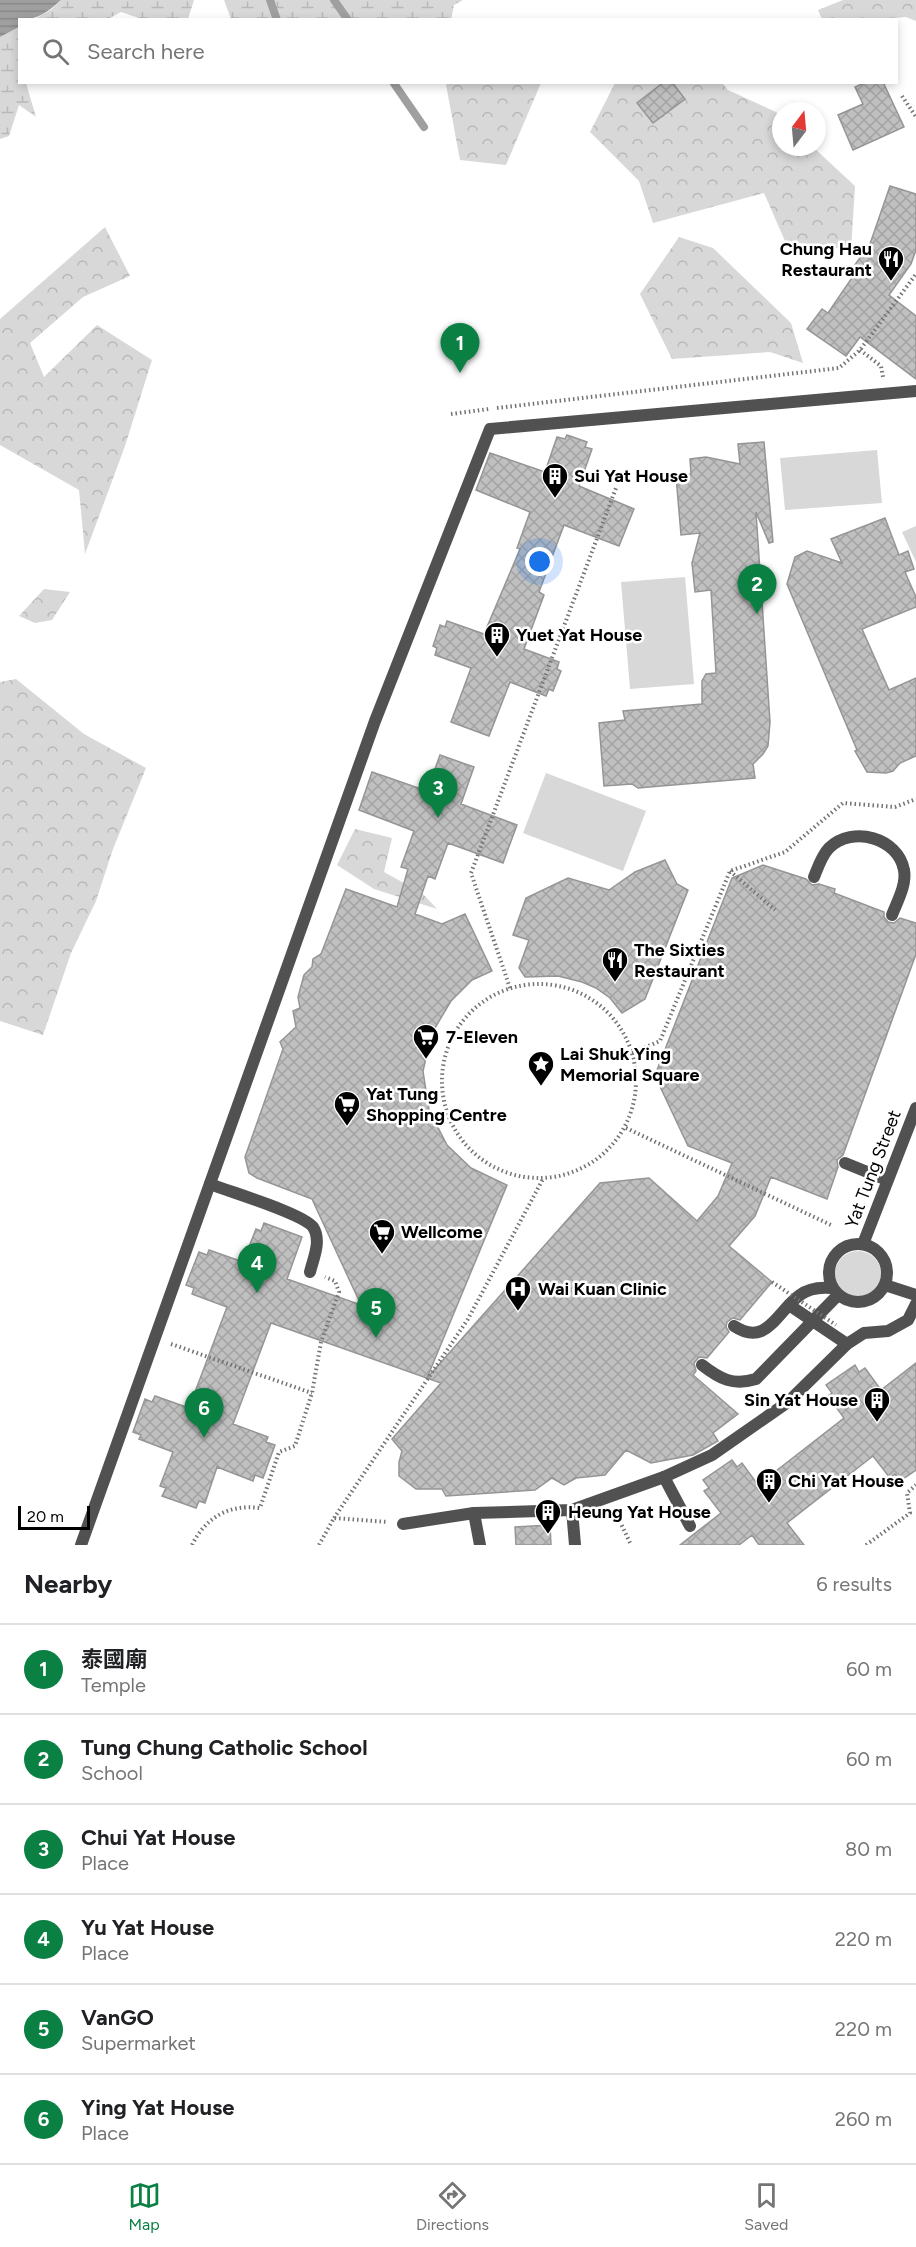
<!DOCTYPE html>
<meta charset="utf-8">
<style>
:root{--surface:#fff;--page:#f6f6f6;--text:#202124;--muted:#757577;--line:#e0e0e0;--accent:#0b8043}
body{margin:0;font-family:Figtree,"Noto Sans TC",sans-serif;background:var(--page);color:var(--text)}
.compass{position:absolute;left:772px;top:102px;width:54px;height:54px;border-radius:50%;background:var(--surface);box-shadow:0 3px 9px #0003;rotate:16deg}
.scale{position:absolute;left:18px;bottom:15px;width:72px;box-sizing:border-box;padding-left:6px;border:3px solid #000;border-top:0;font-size:16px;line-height:21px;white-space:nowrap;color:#000;-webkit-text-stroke:4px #fff;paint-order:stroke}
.you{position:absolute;left:540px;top:562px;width:21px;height:21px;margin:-15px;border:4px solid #fff;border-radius:50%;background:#1a73e8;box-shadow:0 0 0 9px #1a73e833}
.badge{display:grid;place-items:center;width:39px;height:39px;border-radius:50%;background:var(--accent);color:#fff;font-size:20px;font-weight:700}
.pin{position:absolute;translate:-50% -50px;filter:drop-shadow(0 2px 3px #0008)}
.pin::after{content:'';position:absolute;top:32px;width:21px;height:18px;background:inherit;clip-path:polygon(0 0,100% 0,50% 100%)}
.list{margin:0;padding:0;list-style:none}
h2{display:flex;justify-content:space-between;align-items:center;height:78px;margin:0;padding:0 24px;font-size:26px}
h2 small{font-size:20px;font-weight:400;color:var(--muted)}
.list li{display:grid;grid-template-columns:39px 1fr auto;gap:18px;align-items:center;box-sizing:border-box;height:90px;padding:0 24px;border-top:2px solid var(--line)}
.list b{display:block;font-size:22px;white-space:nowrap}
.list p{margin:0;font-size:20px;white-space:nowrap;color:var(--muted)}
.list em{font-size:20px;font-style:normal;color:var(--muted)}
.icon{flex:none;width:33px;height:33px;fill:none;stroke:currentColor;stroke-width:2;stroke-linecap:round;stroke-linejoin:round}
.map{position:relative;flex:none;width:916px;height:1545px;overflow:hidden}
.search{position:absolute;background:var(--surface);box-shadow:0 3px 9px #0003;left:18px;right:18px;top:18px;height:66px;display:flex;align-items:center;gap:15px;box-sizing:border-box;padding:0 21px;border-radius:0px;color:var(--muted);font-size:22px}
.sheet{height:618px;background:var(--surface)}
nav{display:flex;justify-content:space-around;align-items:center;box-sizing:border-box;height:84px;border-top:2px solid var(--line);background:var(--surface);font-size:16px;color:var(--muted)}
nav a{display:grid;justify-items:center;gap:3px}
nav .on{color:var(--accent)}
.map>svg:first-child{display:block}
</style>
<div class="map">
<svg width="916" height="1545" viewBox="0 0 916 1545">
<defs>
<pattern id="forest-crowns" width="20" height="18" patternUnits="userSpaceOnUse" patternTransform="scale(1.5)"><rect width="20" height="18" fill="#d8d8d8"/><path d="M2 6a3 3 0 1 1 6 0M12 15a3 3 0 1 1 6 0" fill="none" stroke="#b8b8b8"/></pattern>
<pattern id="wetland-marsh" width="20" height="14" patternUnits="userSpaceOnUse" patternTransform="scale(1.5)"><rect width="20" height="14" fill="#d8d8d8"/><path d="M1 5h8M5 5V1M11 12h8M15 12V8" fill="none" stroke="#b8b8b8"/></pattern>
<pattern id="water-rules" width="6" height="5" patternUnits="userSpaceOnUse" patternTransform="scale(1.5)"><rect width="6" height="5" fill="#9f9f9f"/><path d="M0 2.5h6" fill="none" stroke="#878787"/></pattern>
<pattern id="building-cross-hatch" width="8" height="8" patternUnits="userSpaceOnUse" patternTransform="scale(1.5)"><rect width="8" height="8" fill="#c0c0c0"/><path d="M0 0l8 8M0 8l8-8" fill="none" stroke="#a3a3a3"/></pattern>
</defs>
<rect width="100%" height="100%" fill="#fff"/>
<!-- green -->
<g fill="#d8d8d8">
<polygon points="877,450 882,503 785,510 780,458"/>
<polygon points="916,526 916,562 902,532"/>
<polygon points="685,577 694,684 630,689 621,582"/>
<polygon points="546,773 646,811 623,871 523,833"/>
<circle cx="858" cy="1274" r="23"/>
</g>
<!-- forest -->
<g fill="url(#forest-crowns)">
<polygon points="843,0 916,0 916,21 906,17 877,20 822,19 818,10"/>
<polygon points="451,82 541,83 506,165 460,160 446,85"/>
<polygon points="615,83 722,83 728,90 776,112 781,117 781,147 813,147 855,186 851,250 785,241 764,193 653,223 639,181 590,132"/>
<polygon points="105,227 130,276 83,297 30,343 44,377 97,325 152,360 125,446 85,554 79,490 0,445 0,319"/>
<polygon points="679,237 713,248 791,323 803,363 770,352 672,359 640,294"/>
<polygon points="44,589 70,592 52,620 35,623 19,616"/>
<polygon points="16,679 84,734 146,768 113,849 96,901 71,953 43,1035 0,1021 0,682"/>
<polygon points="355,829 392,838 384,872 422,893 437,909 374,889 337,865"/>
</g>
<!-- wetland -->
<g fill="url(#wetland-marsh)">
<polygon points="61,0 194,0 188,19 142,19 121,12 108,19 33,20 52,9"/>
<polygon points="224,0 463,0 454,5 451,20 231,19"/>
<polygon points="19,27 20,82 26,83 36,117 19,105 9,136 0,139 0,37"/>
</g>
<!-- water -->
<path fill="url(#water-rules)" d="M0,0H61C48,12 37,20 20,20L19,27L0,37Z"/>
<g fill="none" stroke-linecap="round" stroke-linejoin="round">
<!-- stream -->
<g stroke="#9f9f9f" stroke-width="8">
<polyline points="270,0 277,20"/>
<polyline points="334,0 348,20"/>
<polyline points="393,82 424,127"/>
</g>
</g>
<!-- building -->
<g fill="url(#building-cross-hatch)" stroke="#959595" stroke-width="1.5">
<polygon points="664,82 672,82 685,99 653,123 637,103"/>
<polygon points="866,82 883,82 904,127 853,150 838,115 863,104 855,87"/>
<polygon points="890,186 916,194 916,250 911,264 889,295 916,316 916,379 860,337 846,356 807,329 822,309 828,313 858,269 854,266 870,244"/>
<polygon points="567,435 587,442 585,447 592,449 579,486 634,509 619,546 564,525 539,592 544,595 524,649 559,662 557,669 561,671 553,691 549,689 546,696 510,682 489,736 451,722 471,668 435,655 437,648 433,646 440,625 445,627 447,621 484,634 520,549 517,548 530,512 476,490 490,453 545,472 557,437 565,439"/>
<polygon points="764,442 773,542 769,543 756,512 770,722 768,746 763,754 753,764 755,778 638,788 632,784 604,786 599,723 625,720 623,711 702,704 702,681 706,674 716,673 711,590 695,592 692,563 700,533 681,535 676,476 691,474 690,459 706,457 740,464 738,444"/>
<polygon points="885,518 899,555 908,551 914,569 905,572 916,597 916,607 862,629 889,690 916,678 916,756 900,763 893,771 886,773 867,772 855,751 857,750 787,584 795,557 807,551 842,563 831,539"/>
<polygon points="440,755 474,767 461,804 517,825 503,863 448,843 435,879 428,876 415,914 442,924 465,914 492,971 472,980 451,1001 432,1033 423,1071 429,1110 447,1145 471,1168 507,1185 427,1378 600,1183 649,1178 697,1221 718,1196 732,1163 688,1146 657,1080 657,1070 732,878 763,865 806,879 812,885 819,884 835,889 834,893 884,912 884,917 888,922 894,923 900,918 916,923 916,954 843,1155 837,1160 838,1167 827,1199 771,1177 755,1216 729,1246 772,1282 740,1320 733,1318 727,1322 726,1327 729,1332 707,1358 699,1357 694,1363 696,1371 693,1375 738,1414 713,1433 718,1441 693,1455 651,1463 626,1450 605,1475 576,1478 564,1485 552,1478 535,1490 446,1496 442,1489 416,1489 399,1476 399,1462 402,1451 392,1439 441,1383 271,1323 233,1424 268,1437 266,1442 275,1445 263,1478 255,1475 253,1481 217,1467 205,1503 199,1501 196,1508 162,1496 166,1488 160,1486 173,1452 139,1439 141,1435 133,1432 145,1399 152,1402 155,1396 189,1408 227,1307 192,1294 194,1288 186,1285 199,1252 207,1255 209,1250 243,1262 256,1229 261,1231 264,1223 302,1237 287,1279 361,1305 312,1199 257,1178 249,1173 245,1157 283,1049 280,1042 296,1027 293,1011 300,1008 298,997 304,975 312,967 313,959 321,954 346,889 397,907 408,869 401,867 414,831 359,810 372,772 427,791"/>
<polygon points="665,860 677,884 688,890 645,999 622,1013 610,998 596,988 582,982 558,976 525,977 519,968 529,940 513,935 526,898 568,878 609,890 635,872"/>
<polygon points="916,1363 916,1470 900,1481 895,1474 890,1478 873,1456 787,1523 804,1545 759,1545 752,1535 739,1545 680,1545 721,1513 704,1491 709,1488 703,1480 732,1460 737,1467 742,1463 758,1485 844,1418 828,1396 832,1393 826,1385 855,1365 859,1372 865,1368 881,1390"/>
<polygon points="550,1525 551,1545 516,1545 515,1527"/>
</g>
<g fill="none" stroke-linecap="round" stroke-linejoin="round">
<!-- path -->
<g stroke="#737373" stroke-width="4" stroke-dasharray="1.5 3" stroke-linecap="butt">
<polyline points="902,96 916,117"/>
<polyline points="860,350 881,366 883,377"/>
<polyline points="497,408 839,368 860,350 916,274"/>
<polyline points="451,414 489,409"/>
<polyline points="730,871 775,910"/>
<circle cx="539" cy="1081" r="97"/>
<polyline points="510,988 471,873 616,488"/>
<polyline points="632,1053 660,1041 730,871 785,852 843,803 895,807 916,799"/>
<polyline points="636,1079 674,1073"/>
<polyline points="626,1128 831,1225"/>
<polyline points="171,1344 312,1393"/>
<polyline points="616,1513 631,1545"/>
<polyline points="334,1518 468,1319 543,1179"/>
<path d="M192,1545C206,1517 229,1504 260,1508L279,1452L295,1446L312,1393L321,1342L339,1292L335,1281L325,1277"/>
<polyline points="319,1545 334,1518 388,1522"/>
<polyline points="866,1545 910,1513 907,1493 916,1485"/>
</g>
<!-- service -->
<g stroke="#515151" stroke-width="12">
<path d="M814,877C818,867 822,855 829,848C853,825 898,838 904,870C907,884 897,902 892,915"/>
<polyline points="845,1163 887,1180"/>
<path d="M210,1184C230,1192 302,1213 313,1227C322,1241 313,1259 310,1272"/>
<polyline points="885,1285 916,1295"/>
<polyline points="789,1305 847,1344"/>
<path d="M734,1326C767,1348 777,1311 800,1295C809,1288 821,1287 832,1288"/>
<path d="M702,1365C720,1379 733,1386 756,1379L838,1295"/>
<polyline points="664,1477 690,1526"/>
<polyline points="572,1510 575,1545"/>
<polyline points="474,1513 480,1545"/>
<polyline points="403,1524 474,1513 572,1510 664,1477 712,1455 788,1402 847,1344 864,1333 888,1331 908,1320 916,1304"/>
<polyline points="81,1545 375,721 490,429 916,391"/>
</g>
<!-- minor -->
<g stroke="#515151" stroke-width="12">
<circle cx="858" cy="1273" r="29"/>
<polyline points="863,1244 916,1108"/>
</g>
<!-- path-bridge -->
<polyline stroke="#737373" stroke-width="4" stroke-dasharray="1.5 3" stroke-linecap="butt" points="772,1282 836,1325"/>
</g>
<!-- icons -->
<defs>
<g id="restaurant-pin" transform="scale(1.35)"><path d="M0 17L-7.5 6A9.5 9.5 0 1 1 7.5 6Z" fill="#000" stroke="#fff"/><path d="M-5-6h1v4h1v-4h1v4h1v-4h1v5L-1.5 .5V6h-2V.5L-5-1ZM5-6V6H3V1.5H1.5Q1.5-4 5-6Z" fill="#fff"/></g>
<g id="building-pin" transform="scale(1.35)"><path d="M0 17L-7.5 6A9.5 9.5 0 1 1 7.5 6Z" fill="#000" stroke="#fff"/><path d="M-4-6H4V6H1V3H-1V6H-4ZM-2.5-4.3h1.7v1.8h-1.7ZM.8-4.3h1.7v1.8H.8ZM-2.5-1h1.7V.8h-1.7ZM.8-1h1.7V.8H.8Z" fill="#fff"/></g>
<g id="supermarket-pin" transform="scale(1.35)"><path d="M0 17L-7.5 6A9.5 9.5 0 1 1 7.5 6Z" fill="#000" stroke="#fff"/><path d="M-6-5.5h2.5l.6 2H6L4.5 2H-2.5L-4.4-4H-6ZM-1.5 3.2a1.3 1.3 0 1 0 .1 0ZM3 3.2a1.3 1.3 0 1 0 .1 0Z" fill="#fff"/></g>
<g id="sight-pin" transform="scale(1.35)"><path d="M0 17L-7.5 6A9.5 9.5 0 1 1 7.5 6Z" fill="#000" stroke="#fff"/><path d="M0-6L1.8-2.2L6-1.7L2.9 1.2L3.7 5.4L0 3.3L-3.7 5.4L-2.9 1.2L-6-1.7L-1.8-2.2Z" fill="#fff"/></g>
<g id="hospital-pin" transform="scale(1.35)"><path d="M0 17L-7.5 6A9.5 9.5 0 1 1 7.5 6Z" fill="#000" stroke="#fff"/><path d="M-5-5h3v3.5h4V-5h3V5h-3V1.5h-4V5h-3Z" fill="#fff"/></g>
</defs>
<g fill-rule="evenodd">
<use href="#restaurant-pin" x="891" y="259"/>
<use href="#building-pin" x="555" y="476"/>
<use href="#building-pin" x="497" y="635"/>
<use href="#restaurant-pin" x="615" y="960"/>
<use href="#supermarket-pin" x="426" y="1037"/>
<use href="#sight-pin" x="541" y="1064"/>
<use href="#supermarket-pin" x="347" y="1104"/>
<use href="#supermarket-pin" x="382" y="1232"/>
<use href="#hospital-pin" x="518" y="1289"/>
<use href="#building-pin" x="877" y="1400"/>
<use href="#building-pin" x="769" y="1481"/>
<use href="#building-pin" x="548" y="1512"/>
</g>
<g text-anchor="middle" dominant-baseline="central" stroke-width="5" stroke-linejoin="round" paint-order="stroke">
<!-- poi labels -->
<g font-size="18" font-weight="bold" fill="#000" stroke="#fff" text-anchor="start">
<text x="872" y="249" text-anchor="end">Chung Hau<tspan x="872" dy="21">Restaurant</tspan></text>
<text x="574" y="476">Sui Yat House</text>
<text x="516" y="635">Yuet Yat House</text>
<text x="634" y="950">The Sixties<tspan x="634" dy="21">Restaurant</tspan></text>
<text x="446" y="1037">7-Eleven</text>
<text x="560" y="1054">Lai Shuk Ying<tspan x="560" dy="21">Memorial Square</tspan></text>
<text x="366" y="1094">Yat Tung<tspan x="366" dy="21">Shopping Centre</tspan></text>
<text x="401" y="1232">Wellcome</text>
<text x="538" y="1289">Wai Kuan Clinic</text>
<text x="858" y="1400" text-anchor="end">Sin Yat House</text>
<text x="788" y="1481">Chi Yat House</text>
<text x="568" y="1512">Heung Yat House</text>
</g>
<!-- street labels -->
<g font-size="18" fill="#000" stroke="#fff">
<text transform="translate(873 1169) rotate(-69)">Yat Tung Street</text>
</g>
</g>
</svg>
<svg class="compass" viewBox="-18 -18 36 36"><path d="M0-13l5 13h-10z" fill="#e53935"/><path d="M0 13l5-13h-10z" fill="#757577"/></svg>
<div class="scale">20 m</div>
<div class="you"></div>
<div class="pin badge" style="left:460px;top:373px">1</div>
<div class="pin badge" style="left:757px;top:614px">2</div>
<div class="pin badge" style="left:438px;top:818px">3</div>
<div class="pin badge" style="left:257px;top:1293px">4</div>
<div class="pin badge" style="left:376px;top:1338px">5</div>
<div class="pin badge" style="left:204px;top:1438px">6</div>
<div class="search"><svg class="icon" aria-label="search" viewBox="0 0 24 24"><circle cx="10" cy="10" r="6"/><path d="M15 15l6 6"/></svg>Search here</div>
</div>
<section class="sheet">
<h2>Nearby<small>6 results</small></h2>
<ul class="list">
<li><span class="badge">1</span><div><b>泰國廟</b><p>Temple</p></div><em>60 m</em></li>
<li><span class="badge">2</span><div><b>Tung Chung Catholic School</b><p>School</p></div><em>60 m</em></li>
<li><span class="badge">3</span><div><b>Chui Yat House</b><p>Place</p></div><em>80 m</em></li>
<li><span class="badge">4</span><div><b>Yu Yat House</b><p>Place</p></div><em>220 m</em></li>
<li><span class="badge">5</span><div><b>VanGO</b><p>Supermarket</p></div><em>220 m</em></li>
<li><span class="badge">6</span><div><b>Ying Yat House</b><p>Place</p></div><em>260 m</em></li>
</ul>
</section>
<nav>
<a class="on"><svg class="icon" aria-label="map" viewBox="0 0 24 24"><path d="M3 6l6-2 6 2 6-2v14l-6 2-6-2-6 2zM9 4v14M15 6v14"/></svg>Map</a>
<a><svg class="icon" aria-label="directions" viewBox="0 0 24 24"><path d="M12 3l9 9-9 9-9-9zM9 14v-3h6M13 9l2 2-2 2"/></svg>Directions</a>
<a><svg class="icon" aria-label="saved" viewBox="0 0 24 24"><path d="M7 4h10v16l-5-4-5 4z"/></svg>Saved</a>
</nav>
